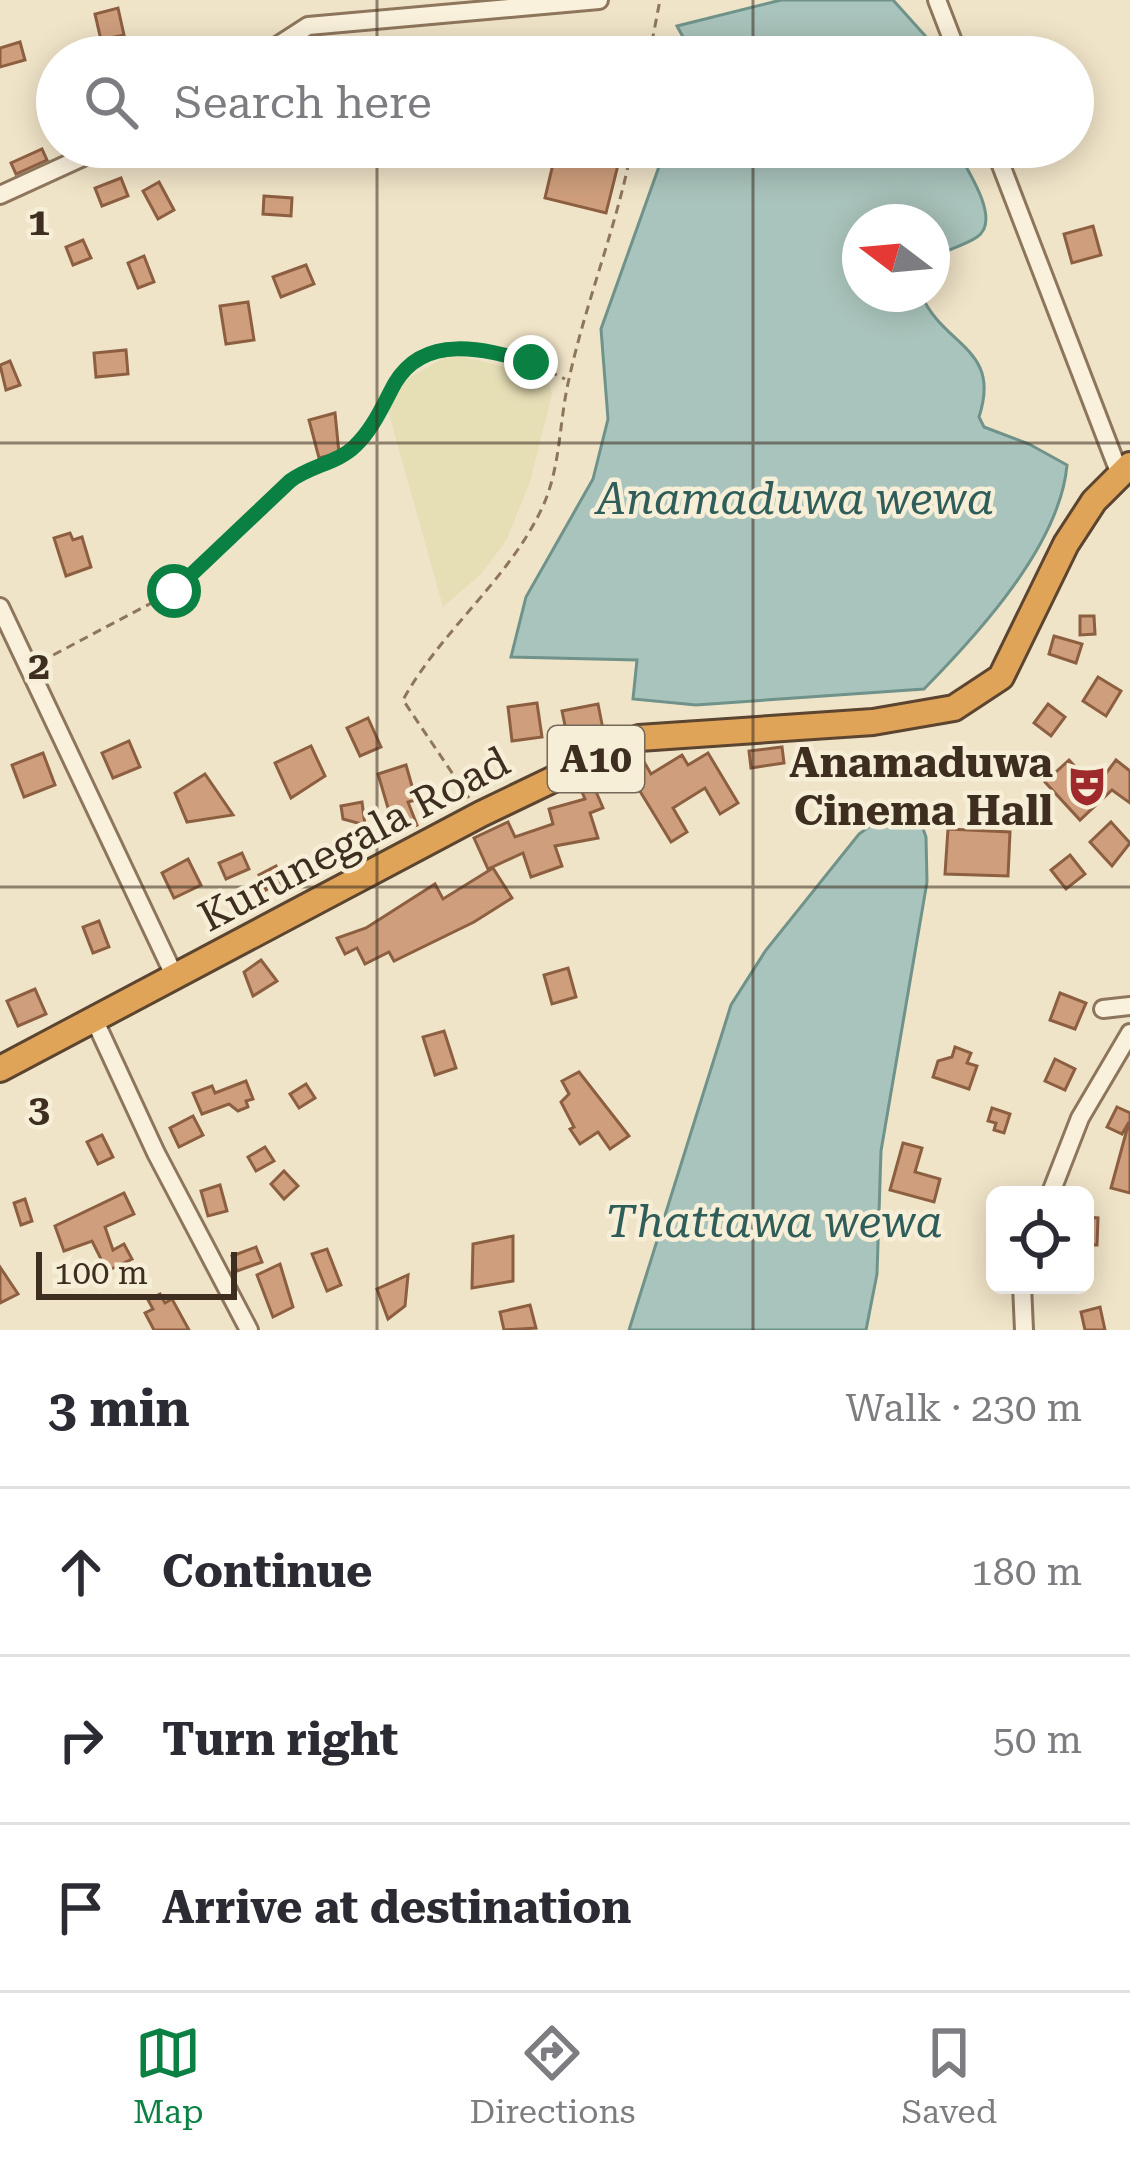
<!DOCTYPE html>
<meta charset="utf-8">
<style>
:root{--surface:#fff;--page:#f7f7f7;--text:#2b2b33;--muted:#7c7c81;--line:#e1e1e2;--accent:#0b8043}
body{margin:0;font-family:"Roboto Serif",serif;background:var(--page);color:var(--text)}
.controls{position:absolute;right:36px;bottom:36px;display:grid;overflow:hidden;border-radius:18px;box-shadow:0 6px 30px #0003}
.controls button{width:108px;height:108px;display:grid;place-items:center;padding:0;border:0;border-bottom:3px solid var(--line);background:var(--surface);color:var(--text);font:60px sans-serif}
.compass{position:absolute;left:842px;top:204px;width:108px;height:108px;border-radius:50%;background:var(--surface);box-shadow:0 6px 30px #0003;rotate:286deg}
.scale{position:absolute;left:36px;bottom:30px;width:201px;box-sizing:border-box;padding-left:12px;border:6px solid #3d2e20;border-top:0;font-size:33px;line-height:42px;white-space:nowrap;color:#3d2e20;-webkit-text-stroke:9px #f7eed8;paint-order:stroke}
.stop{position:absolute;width:36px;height:36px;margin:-27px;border:9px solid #0b8043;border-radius:50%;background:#fff}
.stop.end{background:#0b8043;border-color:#fff;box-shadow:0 3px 12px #0008}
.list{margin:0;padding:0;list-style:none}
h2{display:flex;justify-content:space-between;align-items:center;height:156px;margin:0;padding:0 48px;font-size:51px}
h2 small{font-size:39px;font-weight:400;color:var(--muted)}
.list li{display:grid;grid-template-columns:78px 1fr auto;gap:36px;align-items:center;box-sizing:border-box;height:168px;padding:0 48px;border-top:3px solid var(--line)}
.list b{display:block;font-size:45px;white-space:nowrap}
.list em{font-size:39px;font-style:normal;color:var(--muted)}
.icon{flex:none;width:66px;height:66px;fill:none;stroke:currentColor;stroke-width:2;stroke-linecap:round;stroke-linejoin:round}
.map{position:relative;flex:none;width:1130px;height:1330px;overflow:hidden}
.search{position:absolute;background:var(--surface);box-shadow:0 6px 30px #0003;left:36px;right:36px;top:36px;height:132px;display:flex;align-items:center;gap:30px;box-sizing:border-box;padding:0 42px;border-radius:66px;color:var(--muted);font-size:45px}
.sheet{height:660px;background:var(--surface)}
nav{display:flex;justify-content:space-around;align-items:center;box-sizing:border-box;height:168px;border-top:3px solid var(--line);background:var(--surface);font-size:33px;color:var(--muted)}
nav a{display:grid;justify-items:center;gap:6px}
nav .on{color:var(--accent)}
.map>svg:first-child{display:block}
</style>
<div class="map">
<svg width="1130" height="1330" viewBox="0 0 1130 1330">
<rect width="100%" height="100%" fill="#f0e4c8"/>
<!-- farmland -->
<polygon fill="#e6deb5" points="460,356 525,372 549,384 552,394 530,482 506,541 482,573 443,607 387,407 402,382 444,358"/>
<!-- water -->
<g fill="#a9c4bc" stroke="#6f938a" stroke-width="3">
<polygon points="781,0 893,0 929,40 923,57 694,57 677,26"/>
<path d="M666,147H955C965,167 1003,220 977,237C964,246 946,249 932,259V222H860V294H921C943,347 1002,347 979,417L984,427L1029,444L1067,465C1060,545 978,634 924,689L696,705L633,699L637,660L511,657L526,597L593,479L608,419L601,329Z"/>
<polygon points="917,812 926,837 927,882 881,1151 877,1274 866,1330 629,1330 731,1005 766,950 859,834 886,814"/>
</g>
<!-- building -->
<g fill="#cf9f7d" stroke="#8d5f41" stroke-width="3">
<polygon points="118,8 124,35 101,40 95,14"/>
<polygon points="20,42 25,60 0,67 0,48"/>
<polygon points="557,147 622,149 606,213 545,198"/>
<polygon points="42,149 47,160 16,174 11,163"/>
<polygon points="121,178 128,196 102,206 95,188"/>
<polygon points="159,182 174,210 158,219 143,191"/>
<polygon points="264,196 292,198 291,216 263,214"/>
<polygon points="1093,226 1101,255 1072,263 1064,234"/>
<polygon points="83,240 91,258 73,265 66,247"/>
<polygon points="144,256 154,282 138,288 128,263"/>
<polygon points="306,265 314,284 281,297 273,277"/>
<polygon points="248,302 254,340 226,344 220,306"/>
<polygon points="126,350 128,374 96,377 94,353"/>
<polygon points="10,361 20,385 6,390 0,365"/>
<polygon points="335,413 339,453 319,458 309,420"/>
<polygon points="70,533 73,540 82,537 91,567 66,576 54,538"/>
<polygon points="1080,616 1094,616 1095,634 1080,635"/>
<polygon points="1054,636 1082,644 1076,663 1049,654"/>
<polygon points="1098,677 1121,691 1106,716 1083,701"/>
<polygon points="537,703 542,737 512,741 508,707"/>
<polygon points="598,704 603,729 567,735 562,711"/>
<polygon points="1048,704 1065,717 1051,736 1034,723"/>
<polygon points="368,718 381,747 360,756 347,728"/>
<polygon points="129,741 140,767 113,778 102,753"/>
<polygon points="311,746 325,776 291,798 275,763"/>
<polygon points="782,747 784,763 751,768 749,751"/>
<polygon points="43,753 55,785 24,797 12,765"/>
<polygon points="708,753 738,803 720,814 705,788 673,808 687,832 671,842 627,770 643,760 651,774 682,755 688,765"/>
<polygon points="1069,760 1095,788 1116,760 1130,771 1130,803 1112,790 1080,820 1045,782"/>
<polygon points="406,765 416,800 408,802 417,825 403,830 393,807 388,808 378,774"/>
<polygon points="205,774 233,815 187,822 175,793"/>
<polygon points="594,787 603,808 590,813 598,838 555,846 562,866 531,877 523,853 488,869 474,838 508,822 515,837 553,824 549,809 585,799 582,792"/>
<polygon points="362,802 365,825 343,819 341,806"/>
<polygon points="1111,822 1130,843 1112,866 1090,842"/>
<polygon points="948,829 1010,832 1008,876 945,874"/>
<polygon points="242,853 249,869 226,879 219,863"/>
<polygon points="1070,855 1085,874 1066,889 1051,870"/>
<polygon points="188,859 201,885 174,898 162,873"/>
<polygon points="276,866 284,881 266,890 259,875"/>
<polygon points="493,868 512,898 474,922 394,961 389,952 365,964 357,948 345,954 337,938 366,928 435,884 443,899"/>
<polygon points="99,921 109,947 93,953 83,927"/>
<polygon points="261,960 277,981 253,996 244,972"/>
<polygon points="568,968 576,997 552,1004 544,975"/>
<polygon points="35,989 46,1014 18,1026 7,1001"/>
<polygon points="1060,993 1086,1003 1075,1029 1050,1020"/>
<polygon points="444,1031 456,1068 435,1075 423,1037"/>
<polygon points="955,1047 971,1053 967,1063 977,1066 969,1089 933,1077 938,1061 952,1057"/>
<polygon points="1055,1059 1075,1069 1065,1090 1045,1081"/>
<polygon points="579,1072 629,1136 610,1149 598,1132 580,1144 570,1129 574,1127 561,1102 569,1094 562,1081"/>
<polygon points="246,1081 253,1099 246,1101 248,1107 238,1111 229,1104 202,1114 193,1093 212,1086 215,1093"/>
<polygon points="306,1084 315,1098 299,1108 290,1094"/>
<polygon points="1117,1107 1130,1113 1130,1193 1111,1188 1129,1122 1122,1134 1107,1127"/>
<polygon points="992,1108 1010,1114 1004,1133 994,1130 996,1123 988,1121"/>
<polygon points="193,1116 203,1135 179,1147 170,1128"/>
<polygon points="102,1135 113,1157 98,1164 87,1142"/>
<polygon points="903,1143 922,1148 915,1172 940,1179 934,1202 890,1190"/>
<polygon points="265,1147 274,1161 256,1171 248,1157"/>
<polygon points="284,1171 298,1186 284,1199 271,1184"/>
<polygon points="220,1185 227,1211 208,1216 201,1191"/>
<polygon points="124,1193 134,1214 105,1227 113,1250 124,1244 132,1259 107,1271 92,1241 64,1251 55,1226"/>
<polygon points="25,1199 32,1221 21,1225 14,1203"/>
<polygon points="1086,1217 1098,1218 1097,1245 1085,1245"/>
<polygon points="513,1236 513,1281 472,1288 473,1244"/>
<polygon points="256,1247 262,1262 237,1271 232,1256"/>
<polygon points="327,1249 341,1285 327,1291 312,1254"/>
<polygon points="280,1264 293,1307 273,1317 257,1275"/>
<polygon points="0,1267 18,1294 0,1303"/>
<polygon points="408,1275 405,1306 388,1319 377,1289"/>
<polygon points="160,1294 165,1303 172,1299 189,1330 154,1330 145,1313 153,1309 148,1300"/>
<polygon points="530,1305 536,1328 504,1330 500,1312"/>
<polygon points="1100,1307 1105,1330 1085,1330 1081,1312"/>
</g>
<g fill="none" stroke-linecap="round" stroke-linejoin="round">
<!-- minor casing -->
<g stroke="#8d765c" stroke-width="22">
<g id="minor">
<polyline points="937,0 959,57"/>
<polyline points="260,57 308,26 599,0"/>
<polyline points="994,147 1119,472"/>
<polyline points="0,195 105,147"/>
<polyline points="0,607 175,977"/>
<polyline points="1103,1009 1130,1006"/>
<polyline points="94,1019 156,1153 249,1330"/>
<polyline points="1050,1195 1080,1118 1130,1033"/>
<polyline points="1022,1285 1024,1330"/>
</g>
</g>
<!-- highway casing -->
<g stroke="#5b4430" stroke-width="30">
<polyline id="highway" points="0,1069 481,814 639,738 873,722 954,708 1001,677 1066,544 1094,501 1130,465"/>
</g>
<!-- path -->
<g stroke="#8d765c" stroke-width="3" stroke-dasharray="9 6" stroke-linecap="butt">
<polyline points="649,57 660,0"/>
<path d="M40,662L174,591L289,481C309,466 338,463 355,446C376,426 382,397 401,375C442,325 517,355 565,379"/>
<path d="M469,798L403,700C442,629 509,580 543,506C561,466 559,421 569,379C586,301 617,226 632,147"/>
</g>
<!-- minor -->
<use href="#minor" stroke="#faf1dc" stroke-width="16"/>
<!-- highway -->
<use href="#highway" stroke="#e0a458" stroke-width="24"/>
</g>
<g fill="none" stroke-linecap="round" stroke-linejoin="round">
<!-- route -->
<path stroke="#0b8043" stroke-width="15" d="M174,591L290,481C309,466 338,463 355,446C373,429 383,405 395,383C425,333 484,349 531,362"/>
</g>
<!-- grid -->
<path fill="none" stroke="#3d2e20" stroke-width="3" stroke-opacity="0.55" d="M377,0V57M753,0V57M377,147V1330M753,147V1330M0,443H1130M0,887H1130"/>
<!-- icons -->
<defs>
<g id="theatre-bare" transform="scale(3.24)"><path d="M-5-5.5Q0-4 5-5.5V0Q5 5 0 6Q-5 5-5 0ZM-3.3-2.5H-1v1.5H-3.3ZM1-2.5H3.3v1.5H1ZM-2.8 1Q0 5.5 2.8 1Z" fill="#9e2a2b" stroke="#f7eed8" stroke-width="2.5" paint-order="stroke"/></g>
</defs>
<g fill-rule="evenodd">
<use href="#theatre-bare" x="1087" y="786"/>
</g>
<g text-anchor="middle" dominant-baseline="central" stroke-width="9" stroke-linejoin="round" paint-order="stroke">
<!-- shield labels -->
<rect fill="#f7eed8" stroke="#756857" stroke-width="3" x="548" y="726" width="96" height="66" rx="9"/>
<g font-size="39" font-weight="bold" fill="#3d2e20">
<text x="596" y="759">A10</text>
</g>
<!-- poi labels -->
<g font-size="42" font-weight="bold" fill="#3d2e20" stroke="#f7eed8" text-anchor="end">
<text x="1053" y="762">Anamaduwa<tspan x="1053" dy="48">Cinema Hall</tspan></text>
</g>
<!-- street labels -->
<g font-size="42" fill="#3d2e20" stroke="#f7eed8">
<text transform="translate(354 839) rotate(-28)">Kurunegala Road</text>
</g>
<!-- water labels -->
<g font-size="45" font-style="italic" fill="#2f5d5a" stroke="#f7eed8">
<text x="795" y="498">Anamaduwa wewa</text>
<text x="774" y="1221">Thattawa wewa</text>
</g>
</g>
<g font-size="39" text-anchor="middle" font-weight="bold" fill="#3d2e20" stroke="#f7eed8" stroke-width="9" stroke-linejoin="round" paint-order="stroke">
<text x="39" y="235">1</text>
<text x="39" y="679">2</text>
<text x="39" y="1122">3</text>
</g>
</svg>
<div class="controls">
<button><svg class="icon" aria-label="locate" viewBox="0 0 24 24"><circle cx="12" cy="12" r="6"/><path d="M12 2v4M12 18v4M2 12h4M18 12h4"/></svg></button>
</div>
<svg class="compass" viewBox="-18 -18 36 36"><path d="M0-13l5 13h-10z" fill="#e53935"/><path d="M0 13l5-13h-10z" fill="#7c7c81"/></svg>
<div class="scale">100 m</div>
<div class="stop" style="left:174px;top:591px"></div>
<div class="stop end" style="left:531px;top:362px"></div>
<div class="search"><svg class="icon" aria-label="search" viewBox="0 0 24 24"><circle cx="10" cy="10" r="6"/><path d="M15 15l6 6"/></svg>Search here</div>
</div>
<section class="sheet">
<h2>3 min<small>Walk · 230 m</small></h2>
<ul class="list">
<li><svg class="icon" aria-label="ahead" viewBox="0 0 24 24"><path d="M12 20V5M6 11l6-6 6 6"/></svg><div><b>Continue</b></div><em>180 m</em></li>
<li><svg class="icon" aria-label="right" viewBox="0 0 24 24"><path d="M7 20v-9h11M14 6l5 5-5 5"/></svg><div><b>Turn right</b></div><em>50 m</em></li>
<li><svg class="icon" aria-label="arrive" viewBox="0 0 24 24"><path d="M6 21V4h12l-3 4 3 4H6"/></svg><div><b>Arrive at destination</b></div></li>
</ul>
</section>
<nav>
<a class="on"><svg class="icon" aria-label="map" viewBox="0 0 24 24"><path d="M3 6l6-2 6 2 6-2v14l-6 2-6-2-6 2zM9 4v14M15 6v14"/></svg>Map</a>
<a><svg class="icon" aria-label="directions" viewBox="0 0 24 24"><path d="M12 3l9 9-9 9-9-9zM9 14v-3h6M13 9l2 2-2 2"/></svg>Directions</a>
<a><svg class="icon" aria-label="saved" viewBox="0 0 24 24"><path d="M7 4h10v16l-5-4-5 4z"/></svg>Saved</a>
</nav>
